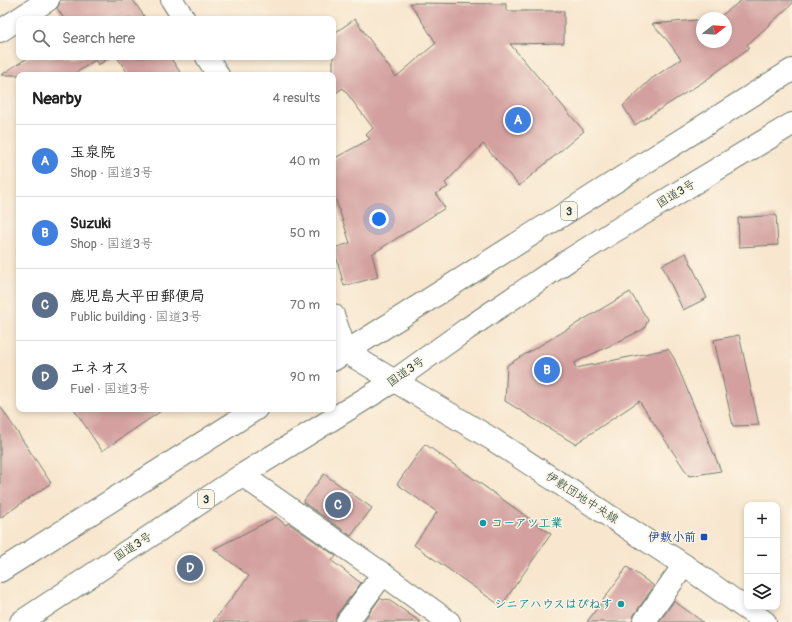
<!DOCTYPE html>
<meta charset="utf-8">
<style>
:root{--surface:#fff;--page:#f6f6f6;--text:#222;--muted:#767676;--line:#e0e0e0;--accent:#1a73e8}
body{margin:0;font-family:Pangolin,"Klee One",sans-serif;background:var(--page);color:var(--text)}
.controls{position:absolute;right:12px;bottom:12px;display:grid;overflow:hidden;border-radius:8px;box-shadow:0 2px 6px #0003}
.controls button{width:36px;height:36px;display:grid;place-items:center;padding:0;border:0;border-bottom:1px solid var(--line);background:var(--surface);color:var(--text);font:20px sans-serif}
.compass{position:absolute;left:696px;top:12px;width:36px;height:36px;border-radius:50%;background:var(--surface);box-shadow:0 2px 6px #0003;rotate:73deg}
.you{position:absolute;left:379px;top:219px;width:14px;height:14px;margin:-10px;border:3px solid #fff;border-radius:50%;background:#1a73e8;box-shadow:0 0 0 6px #1a73e833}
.badge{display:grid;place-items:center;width:26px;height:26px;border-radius:50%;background:var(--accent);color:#fff;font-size:13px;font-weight:700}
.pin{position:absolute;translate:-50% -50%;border:2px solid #fff;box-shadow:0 1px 4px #0006}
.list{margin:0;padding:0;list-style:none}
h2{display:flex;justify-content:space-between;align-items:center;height:52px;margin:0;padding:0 16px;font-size:17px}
h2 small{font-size:13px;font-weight:400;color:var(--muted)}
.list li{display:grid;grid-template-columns:26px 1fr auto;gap:12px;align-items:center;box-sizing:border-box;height:72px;padding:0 16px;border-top:1px solid var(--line)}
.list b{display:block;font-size:15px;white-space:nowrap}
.list p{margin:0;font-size:13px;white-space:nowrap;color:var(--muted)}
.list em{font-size:13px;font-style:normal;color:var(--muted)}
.icon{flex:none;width:22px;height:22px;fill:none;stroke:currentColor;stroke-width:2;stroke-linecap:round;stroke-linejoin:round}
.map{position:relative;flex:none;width:792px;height:622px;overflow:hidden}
.search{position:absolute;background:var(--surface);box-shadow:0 2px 6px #0003;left:16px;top:16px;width:320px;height:44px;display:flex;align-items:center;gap:10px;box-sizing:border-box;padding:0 14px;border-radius:8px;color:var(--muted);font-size:15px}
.panel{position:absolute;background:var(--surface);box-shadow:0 2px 6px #0003;left:16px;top:72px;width:320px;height:340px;border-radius:8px}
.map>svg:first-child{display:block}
</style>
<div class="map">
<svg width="792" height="622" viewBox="0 0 792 622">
<rect width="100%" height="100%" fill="#fcf5e5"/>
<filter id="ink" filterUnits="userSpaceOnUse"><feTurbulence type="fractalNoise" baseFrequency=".025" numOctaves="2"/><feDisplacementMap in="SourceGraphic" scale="8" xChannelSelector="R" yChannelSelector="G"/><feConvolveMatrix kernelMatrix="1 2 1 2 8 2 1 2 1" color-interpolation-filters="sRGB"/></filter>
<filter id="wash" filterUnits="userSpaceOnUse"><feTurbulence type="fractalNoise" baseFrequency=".012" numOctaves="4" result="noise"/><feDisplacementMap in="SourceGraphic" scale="16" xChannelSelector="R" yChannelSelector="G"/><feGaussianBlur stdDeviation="0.9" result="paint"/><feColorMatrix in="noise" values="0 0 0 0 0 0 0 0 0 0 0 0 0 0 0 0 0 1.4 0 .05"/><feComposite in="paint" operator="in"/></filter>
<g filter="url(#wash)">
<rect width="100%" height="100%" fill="#f8e6ce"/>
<g id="blocks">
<!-- building -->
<g fill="#d3a09f">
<polygon points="60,0 133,0 146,19 64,19 57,8 59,5"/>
<polygon points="742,0 792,0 792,4 747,45 749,48 706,80 635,125 623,106 651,79 681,59 667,40 652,24 697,20 702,26 702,42 726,42 726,18 718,18"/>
<polygon points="410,3 506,4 506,11 564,11 564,43 510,44 584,131 519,186 483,144 445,183 448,187 436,194 445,208 372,254 378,277 344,286 334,248 350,243 333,191 333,159 370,139 366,135 373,128 343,88 333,95 333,34 355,19 396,77 436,43"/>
<polygon points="29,57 111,57 98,65 95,60 73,75 1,75"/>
<polygon points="117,57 170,57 182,75 129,75"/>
<polygon points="776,215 778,245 739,247 738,218"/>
<polygon points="686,253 707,298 683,310 662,265"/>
<polygon points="630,292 648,320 644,329 574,363 576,368 668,349 674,358 721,471 689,476 639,401 575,444 505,401 507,365"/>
<polygon points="739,335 759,425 733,426 714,340"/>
<polygon points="0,406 51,483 0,518"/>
<polygon points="74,409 164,409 102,451"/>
<polygon points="425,444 551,534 501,606 414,545 437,512 397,484"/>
<polygon points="324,474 372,508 351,536 303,502"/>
<polygon points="276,517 286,525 288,523 336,556 332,561 361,583 337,614 335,622 213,622 249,576 214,549"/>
<polygon points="627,567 654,586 634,615 632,622 587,622"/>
<polygon points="380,598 383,600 387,599 421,622 363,622"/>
<polygon points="674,601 703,622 659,622"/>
</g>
</g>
</g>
<g filter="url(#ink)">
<use href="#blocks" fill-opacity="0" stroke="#6b786a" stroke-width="1"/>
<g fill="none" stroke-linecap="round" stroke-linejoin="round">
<!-- minor casing -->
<g stroke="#6b786a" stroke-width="24">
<g id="minor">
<polyline points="172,0 184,19"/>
<polyline points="0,31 48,0"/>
<polyline points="207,57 218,75"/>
<polyline points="333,315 346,352 492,439 684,565 765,622"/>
<polyline points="242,475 383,574 449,622"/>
<polyline points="347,622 383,574"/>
<polyline points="644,622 684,565"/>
</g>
</g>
<!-- highway casing -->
<g stroke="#6b786a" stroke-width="24">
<g id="highway">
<polyline points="333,360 792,70"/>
<polyline points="0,571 256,409"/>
<polyline points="21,622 242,475 394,381 467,329 569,260 613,232 792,124"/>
</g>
</g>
<!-- minor -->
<use href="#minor" stroke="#fff" stroke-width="22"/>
<!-- highway -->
<use href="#highway" stroke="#fff" stroke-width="22"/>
</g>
</g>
<!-- markers -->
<g fill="#0f9aa8" stroke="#fcf5e5" stroke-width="1.5">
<circle cx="483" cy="523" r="4"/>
<circle cx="621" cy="604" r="4"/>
</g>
<rect fill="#1a4fb4" stroke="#fcf5e5" stroke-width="1.5" x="700" y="533" width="8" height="8" rx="2"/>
<g text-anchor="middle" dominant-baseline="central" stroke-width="3" stroke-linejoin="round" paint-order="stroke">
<!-- shield labels -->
<g fill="#fcf5e5" stroke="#617469" stroke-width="1">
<rect x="561" y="202" width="16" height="18" rx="3"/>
<rect x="198" y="490" width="16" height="18" rx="3"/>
</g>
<g font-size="11" font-weight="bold" fill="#1f3d34">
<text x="569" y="211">3</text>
<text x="206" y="499">3</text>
</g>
<!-- street labels -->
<g font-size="12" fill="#1f3d34" stroke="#fcf5e5">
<text transform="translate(676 194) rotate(-31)">国道3号</text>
<text transform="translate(406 372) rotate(-35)">国道3号</text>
<text transform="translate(582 498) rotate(33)">伊敷団地中央線</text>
<text transform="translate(133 547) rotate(-33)">国道3号</text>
</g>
<!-- culture labels -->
<g font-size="12" font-weight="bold" fill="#0d838f" stroke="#fcf5e5" text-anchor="start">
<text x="491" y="523">コーアツ工業</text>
<text x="613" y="604" text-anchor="end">シニアハウスはぴねす</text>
</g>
<!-- transit labels -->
<g font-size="12" font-weight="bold" fill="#164399" stroke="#fcf5e5" text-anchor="end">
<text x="696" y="537">伊敷小前</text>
</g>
</g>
</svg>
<div class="controls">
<button>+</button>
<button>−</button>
<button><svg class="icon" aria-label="layers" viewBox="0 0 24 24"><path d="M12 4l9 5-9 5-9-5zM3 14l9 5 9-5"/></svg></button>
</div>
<svg class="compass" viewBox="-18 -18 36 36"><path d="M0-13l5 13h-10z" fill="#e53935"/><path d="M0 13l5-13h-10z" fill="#767676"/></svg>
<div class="you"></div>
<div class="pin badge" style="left:518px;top:120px;background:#3f7fe0">A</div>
<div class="pin badge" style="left:547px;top:370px;background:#3f7fe0">B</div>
<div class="pin badge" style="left:338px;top:505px;background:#5c6f8a">C</div>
<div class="pin badge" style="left:190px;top:568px;background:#5c6f8a">D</div>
<div class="search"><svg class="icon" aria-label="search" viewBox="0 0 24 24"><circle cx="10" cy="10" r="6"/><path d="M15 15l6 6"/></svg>Search here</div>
<section class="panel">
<h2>Nearby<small>4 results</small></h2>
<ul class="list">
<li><span class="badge" style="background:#3f7fe0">A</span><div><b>玉泉院</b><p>Shop · 国道3号</p></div><em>40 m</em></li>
<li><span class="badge" style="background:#3f7fe0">B</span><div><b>Suzuki</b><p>Shop · 国道3号</p></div><em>50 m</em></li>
<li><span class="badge" style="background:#5c6f8a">C</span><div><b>鹿児島大平田郵便局</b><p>Public building · 国道3号</p></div><em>70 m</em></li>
<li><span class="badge" style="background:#5c6f8a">D</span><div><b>エネオス</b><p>Fuel · 国道3号</p></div><em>90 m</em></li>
</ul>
</section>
</div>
